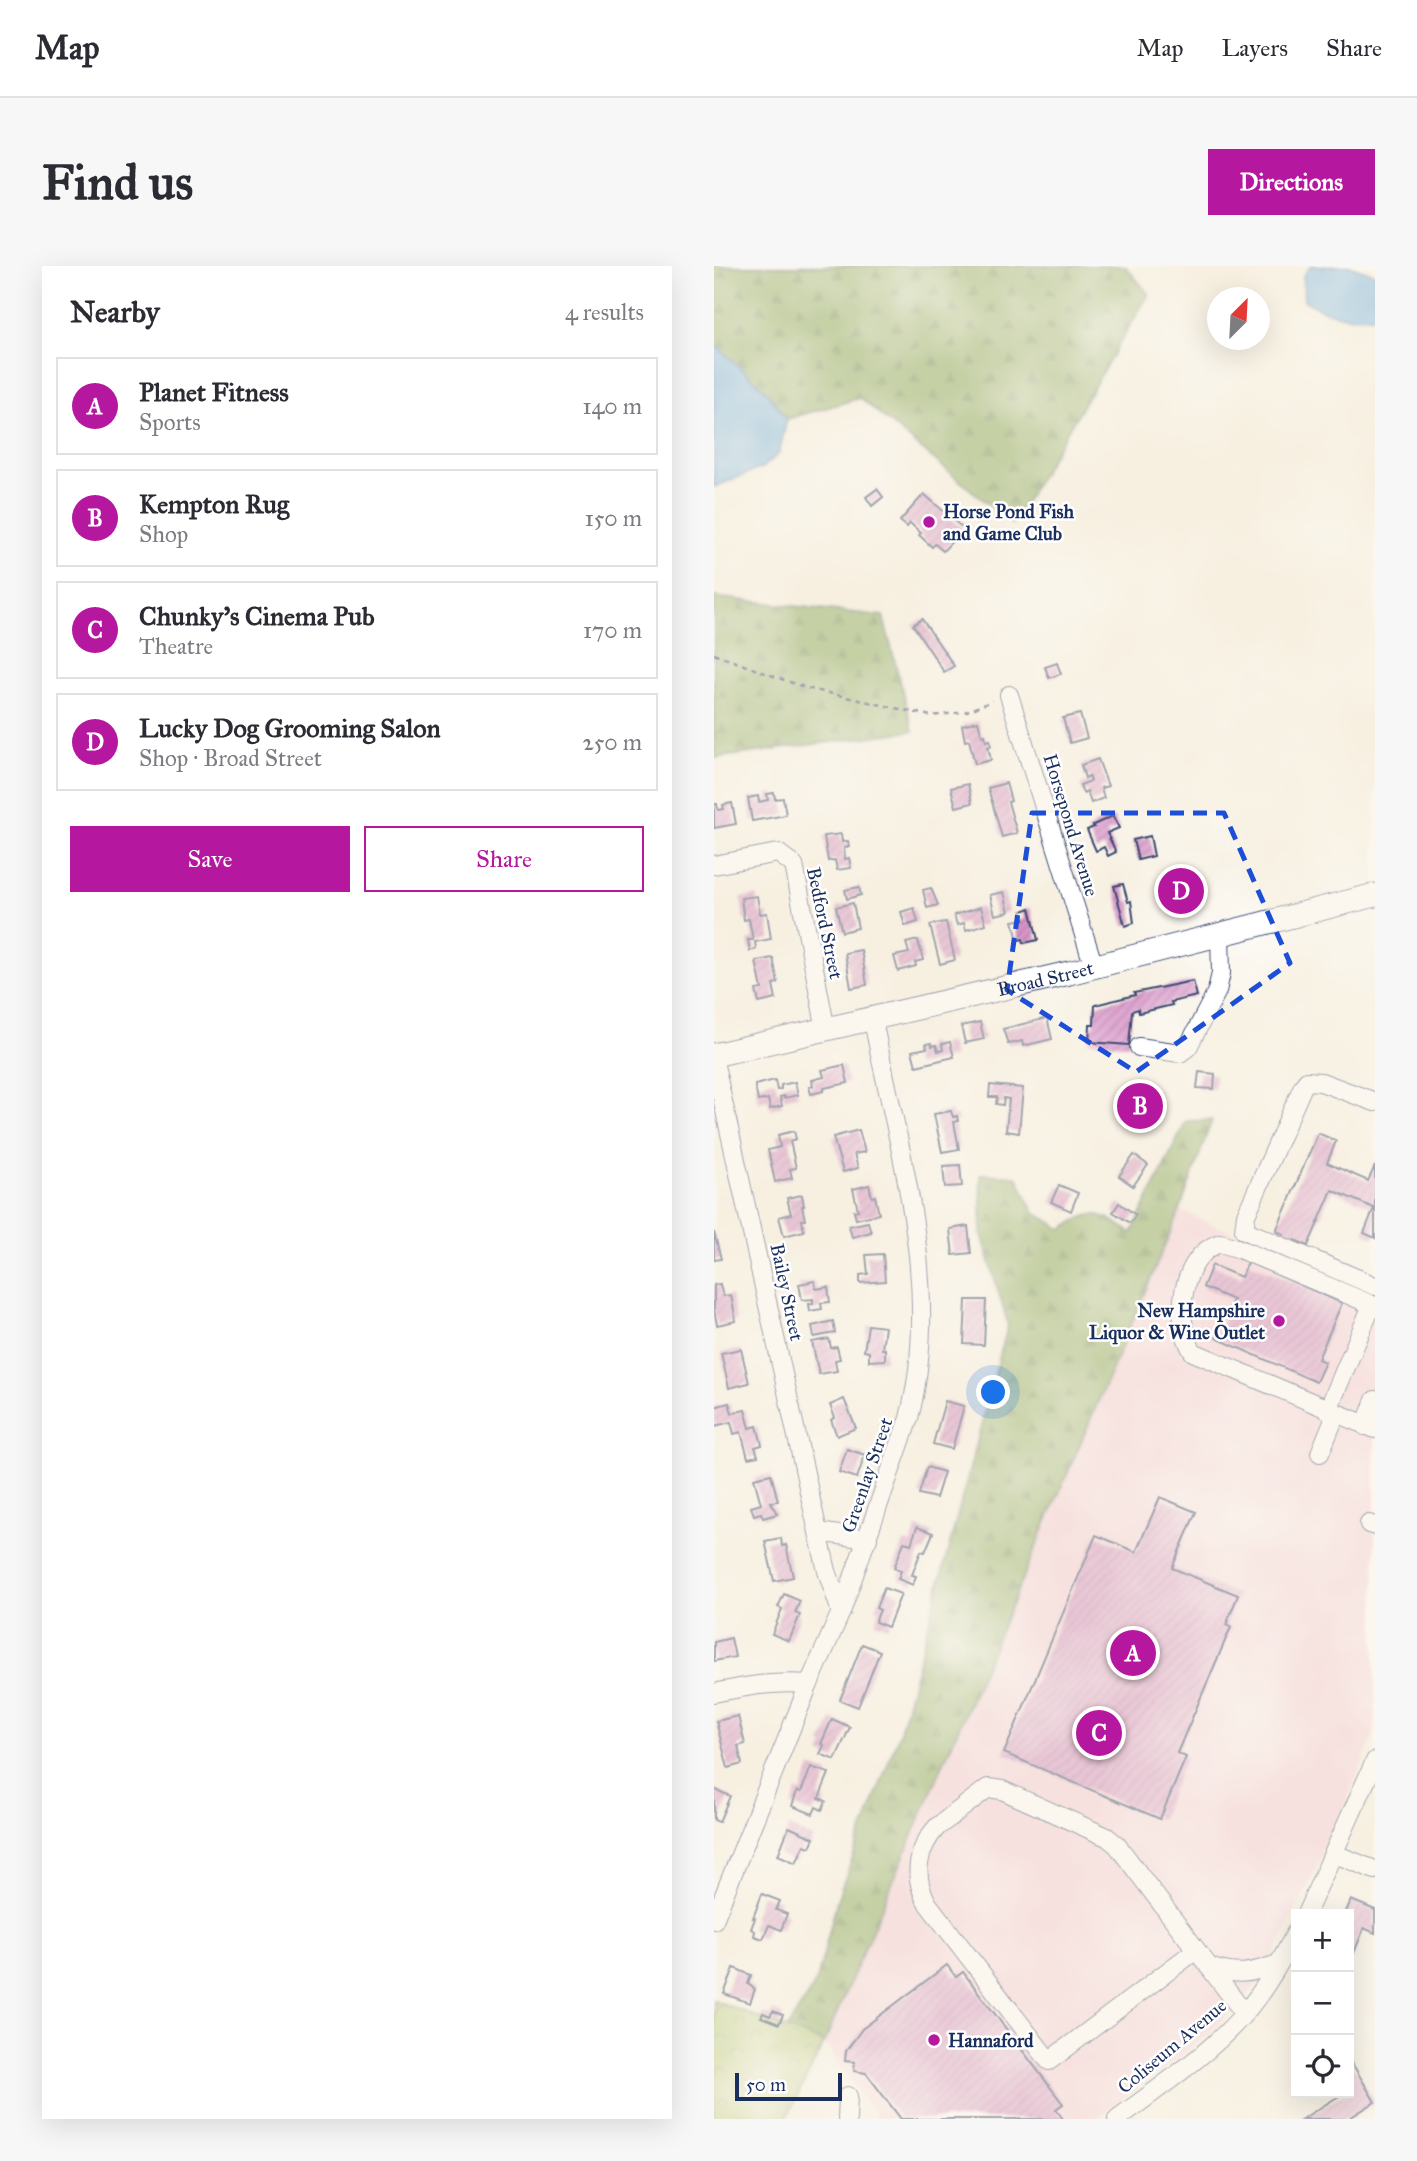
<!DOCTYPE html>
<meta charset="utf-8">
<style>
:root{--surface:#fff;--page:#f7f7f7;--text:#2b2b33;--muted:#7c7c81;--line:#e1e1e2;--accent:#b5179e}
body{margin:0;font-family:"IM FELL Great Primer",serif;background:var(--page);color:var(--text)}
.controls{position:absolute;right:21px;bottom:21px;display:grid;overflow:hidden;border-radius:0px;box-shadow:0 7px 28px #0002}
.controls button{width:63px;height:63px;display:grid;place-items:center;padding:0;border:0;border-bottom:2px solid var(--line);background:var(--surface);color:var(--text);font:35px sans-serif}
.compass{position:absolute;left:493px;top:21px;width:63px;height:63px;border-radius:50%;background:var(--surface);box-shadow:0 7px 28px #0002;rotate:24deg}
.scale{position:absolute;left:21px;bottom:18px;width:107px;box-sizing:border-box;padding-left:7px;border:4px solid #1b2f5e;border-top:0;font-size:19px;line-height:24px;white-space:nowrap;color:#1b2f5e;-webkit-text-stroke:5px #fff;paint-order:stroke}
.you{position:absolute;left:280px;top:1127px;width:24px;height:24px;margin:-18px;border:5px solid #fff;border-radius:50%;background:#1a73e8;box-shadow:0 0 0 10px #1a73e833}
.badge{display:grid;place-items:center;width:46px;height:46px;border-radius:50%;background:var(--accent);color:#fff;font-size:23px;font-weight:700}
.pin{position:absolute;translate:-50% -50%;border:4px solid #fff;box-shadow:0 2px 7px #0006}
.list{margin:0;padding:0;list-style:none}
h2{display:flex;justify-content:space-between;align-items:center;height:91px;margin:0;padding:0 28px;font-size:30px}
h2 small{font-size:23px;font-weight:400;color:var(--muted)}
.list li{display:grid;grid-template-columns:46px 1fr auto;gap:21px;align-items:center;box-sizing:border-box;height:98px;margin:0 14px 14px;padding:0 14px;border:2px solid var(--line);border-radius:0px}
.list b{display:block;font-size:26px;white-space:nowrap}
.list p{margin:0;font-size:23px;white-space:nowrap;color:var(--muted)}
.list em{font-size:23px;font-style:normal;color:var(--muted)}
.actions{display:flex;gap:14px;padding:21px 28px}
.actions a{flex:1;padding:16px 0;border:2px solid var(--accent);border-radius:0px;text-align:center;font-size:24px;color:var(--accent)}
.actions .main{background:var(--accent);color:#fff}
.icon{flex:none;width:38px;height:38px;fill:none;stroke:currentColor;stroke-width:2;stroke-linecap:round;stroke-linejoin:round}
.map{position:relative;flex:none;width:661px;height:1853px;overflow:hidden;border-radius:0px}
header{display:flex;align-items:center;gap:42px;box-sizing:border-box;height:98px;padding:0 35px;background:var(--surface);border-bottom:2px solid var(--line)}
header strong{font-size:33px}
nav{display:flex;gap:38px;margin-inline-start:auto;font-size:24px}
.intro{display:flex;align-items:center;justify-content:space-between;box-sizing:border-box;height:168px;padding:0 42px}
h1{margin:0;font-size:49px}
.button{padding:18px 32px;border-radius:0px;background:var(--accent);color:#fff;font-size:24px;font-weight:700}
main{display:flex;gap:42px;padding:0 42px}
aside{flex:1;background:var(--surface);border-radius:0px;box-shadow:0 7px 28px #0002}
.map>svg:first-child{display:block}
</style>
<header>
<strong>Map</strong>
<nav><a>Map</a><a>Layers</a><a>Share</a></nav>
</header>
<div class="intro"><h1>Find us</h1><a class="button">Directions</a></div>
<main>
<aside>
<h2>Nearby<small>4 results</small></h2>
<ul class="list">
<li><span class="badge">A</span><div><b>Planet Fitness</b><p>Sports</p></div><em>140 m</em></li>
<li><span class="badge">B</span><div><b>Kempton Rug</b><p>Shop</p></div><em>150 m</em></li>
<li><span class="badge">C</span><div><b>Chunky's Cinema Pub</b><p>Theatre</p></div><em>170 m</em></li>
<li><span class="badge">D</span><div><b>Lucky Dog Grooming Salon</b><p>Shop · Broad Street</p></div><em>250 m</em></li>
</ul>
<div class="actions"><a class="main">Save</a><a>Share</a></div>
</aside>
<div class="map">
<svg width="661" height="1853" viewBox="0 0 661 1853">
<defs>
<pattern id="forest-firs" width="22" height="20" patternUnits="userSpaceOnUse" patternTransform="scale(1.75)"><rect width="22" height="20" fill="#88a95c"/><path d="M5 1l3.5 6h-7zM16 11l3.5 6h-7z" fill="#6e8a4f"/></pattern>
<pattern id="park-crowns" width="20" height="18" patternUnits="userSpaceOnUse" patternTransform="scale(1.75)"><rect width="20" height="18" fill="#abc368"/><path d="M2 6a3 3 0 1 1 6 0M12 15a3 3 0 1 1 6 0" fill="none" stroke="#8a9f59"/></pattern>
<pattern id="building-hatch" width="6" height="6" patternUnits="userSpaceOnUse" patternTransform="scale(1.75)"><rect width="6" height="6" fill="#d892c6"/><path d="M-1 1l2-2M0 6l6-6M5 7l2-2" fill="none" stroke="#ae78a4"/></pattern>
</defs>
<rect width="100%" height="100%" fill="#fff"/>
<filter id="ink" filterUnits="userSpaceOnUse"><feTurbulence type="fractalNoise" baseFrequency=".0143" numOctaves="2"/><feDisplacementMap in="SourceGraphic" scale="14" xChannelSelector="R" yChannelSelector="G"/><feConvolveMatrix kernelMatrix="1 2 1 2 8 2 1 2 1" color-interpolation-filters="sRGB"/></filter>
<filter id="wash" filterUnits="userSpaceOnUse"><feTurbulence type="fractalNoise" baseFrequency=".00686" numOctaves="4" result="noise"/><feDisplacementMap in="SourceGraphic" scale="28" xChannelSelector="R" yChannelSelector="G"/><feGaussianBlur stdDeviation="1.57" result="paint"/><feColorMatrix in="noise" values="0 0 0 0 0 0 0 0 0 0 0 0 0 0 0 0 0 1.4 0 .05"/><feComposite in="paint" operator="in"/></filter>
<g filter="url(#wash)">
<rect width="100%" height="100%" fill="#f7f0e1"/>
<!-- built -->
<polygon fill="#f5cfdb" points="466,944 661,1028 661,1466 620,1567 548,1713 496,1768 382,1853 164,1853 110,1777"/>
<!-- forest -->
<g fill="url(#forest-firs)" stroke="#526c5d" stroke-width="2">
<polygon points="0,0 411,0 435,28 298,258 146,132 73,153 51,124 0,78"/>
<polygon points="0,331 169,350 199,465 0,492"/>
<path d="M498,854L466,944L110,1777L73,1763L103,1714L123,1634L186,1465L294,1059L268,968L266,908L303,910L319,945L348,963C382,941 385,946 418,967L472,855Z"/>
</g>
<!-- park -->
<polygon fill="url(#park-crowns)" stroke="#637963" stroke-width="2" points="0,1734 110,1777 72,1853 0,1853"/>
<!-- water -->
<g fill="#6baddf" stroke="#436e9e" stroke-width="2">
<path d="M597,0H637L661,8V50C632,52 615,50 590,34L589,10Z"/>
<polygon points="0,78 51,124 73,153 65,187 50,201 0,221"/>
</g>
<g id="blocks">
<!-- building -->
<g fill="url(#building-hatch)">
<polygon points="163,223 169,231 158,240 152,231"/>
<polygon points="210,228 253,266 249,271 245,268 229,285 221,278 218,281 205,269 207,267 196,257 193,261 186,255"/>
<polygon points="208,353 240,400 230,406 199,359"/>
<polygon points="343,397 347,408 335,412 331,401"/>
<polygon points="366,448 373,472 356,477 349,452"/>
<polygon points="264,455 268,470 271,469 272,475 276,474 277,480 274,481 277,494 261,498 255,474 251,475 248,459"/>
<polygon points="384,493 394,520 387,522 390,532 377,537 373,525 369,527 366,519 377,515 375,510 371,512 367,499"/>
<polygon points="292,517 297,535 294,536 303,567 288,571 274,522"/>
<polygon points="254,518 258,537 242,541 237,522"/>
<polygon points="60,527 61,533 69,532 72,549 38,555 34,532 44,530 45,536 54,534 53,528"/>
<polygon points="18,537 22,558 0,562 0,538 3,538 4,544 10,543 9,539"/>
<polygon points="399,550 405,562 393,567 402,586 394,590 390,581 382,585 373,564 380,561 379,559"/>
<polygon points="127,568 128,576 134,575 135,581 130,582 131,593 135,592 137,602 123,604 121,594 114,595 110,570"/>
<polygon points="436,570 440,590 424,594 419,574"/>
<polygon points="480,613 484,629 454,637 449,620"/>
<polygon points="409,618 414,636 417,635 420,657 411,660 400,620"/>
<polygon points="145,621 147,629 133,633 131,624"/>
<polygon points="217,622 224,639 213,642 209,624"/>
<polygon points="290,626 295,646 281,649 276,629"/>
<polygon points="43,630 46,648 53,647 57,673 41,676 42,683 36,685 34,674 39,674 35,653 30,654 27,632"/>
<polygon points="139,637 144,662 128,666 122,641"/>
<polygon points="267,641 272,658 252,664 250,657 243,659 240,649"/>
<polygon points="200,642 204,656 191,660 187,646"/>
<polygon points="316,642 324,674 310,677 309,673 304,674 299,655 310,653 308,645"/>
<polygon points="232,656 241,694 226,698 216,659"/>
<polygon points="204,674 209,694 201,696 202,700 184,705 180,690 195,687 192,677"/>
<polygon points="147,684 153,719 137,722 131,687"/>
<polygon points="59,692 64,717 59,718 62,733 45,737 42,724 48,723 42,695"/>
<polygon points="479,715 483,730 457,736 458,739 425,747 424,743 418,745 415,779 375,776 376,759 380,759 381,739 421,729 420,727"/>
<polygon points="333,752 338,773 309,780 308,775 294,778 289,763"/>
<polygon points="266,756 270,773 251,777 247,760"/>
<polygon points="236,776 240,791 202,800 198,785 213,782 212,778 217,777 218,780 222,779 224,785 229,784 228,778"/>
<polygon points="130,799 134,817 110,822 110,825 97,828 95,821 99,820 98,814 110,811 108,804"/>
<polygon points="485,806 501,808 500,823 483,822"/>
<polygon points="61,814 63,824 67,823 67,819 81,816 84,829 70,832 70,830 66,831 68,840 56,843 54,833 44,835 41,819"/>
<polygon points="425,816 446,826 428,864 407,854"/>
<polygon points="276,819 309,822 305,867 292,865 295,833 290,832 289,839 282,838 283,831 275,831"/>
<polygon points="237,845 239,851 243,850 244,855 240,856 245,883 228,886 220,848"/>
<polygon points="145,864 151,886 140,888 144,902 129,906 119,871"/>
<polygon points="80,865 82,873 76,875 82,902 76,903 78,912 61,916 54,884 66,881 64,869"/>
<polygon points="604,867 622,875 613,897 654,915 661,900 661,972 650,967 660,942 618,924 594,980 581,974 578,981 567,976 570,968 562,965"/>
<polygon points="420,889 434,899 419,920 405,910"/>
<polygon points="246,899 248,920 231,921 229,900"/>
<polygon points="155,919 158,931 161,930 165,948 142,953 140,945 144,944 139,923"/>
<polygon points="345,919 364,927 357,945 337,936"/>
<polygon points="88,929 90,940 88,940 91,954 88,954 90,965 70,970 65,951 77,948 73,932"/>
<polygon points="405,937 422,949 416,957 399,946"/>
<polygon points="154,956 157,966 138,971 135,960"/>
<polygon points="254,960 257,987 239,989 236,963"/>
<polygon points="0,966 7,993 0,994"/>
<polygon points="169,988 171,1015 146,1017 146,1009 154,1008 152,989"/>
<polygon points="534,996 628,1037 604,1093 611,1096 602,1116 502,1072 519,1034 489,1021 498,999 527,1011"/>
<polygon points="101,1015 102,1023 114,1021 116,1036 107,1037 108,1043 96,1045 95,1038 99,1038 99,1033 88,1034 85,1018"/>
<polygon points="6,1018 9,1030 17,1029 22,1055 3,1059 0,1044 0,1019"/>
<polygon points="252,1034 272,1034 270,1079 250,1078"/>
<polygon points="119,1055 121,1067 100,1071 98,1060"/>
<polygon points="154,1059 171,1061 168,1083 171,1083 171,1094 155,1095 155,1086 150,1085"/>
<polygon points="115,1073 117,1082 123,1081 126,1093 121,1094 123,1105 105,1108 98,1076"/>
<polygon points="27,1083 35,1117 15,1122 7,1087"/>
<polygon points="130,1133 142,1162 123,1170 117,1154 121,1152 116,1139"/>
<polygon points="231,1135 250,1140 238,1183 219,1178"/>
<polygon points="15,1137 18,1147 31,1144 36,1162 43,1160 48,1179 41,1181 44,1190 34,1192 27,1166 20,1168 17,1156 1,1160 0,1141"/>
<polygon points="133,1183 151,1189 143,1212 125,1206"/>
<polygon points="213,1201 230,1206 222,1232 205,1228"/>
<polygon points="57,1208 64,1235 57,1236 63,1248 49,1252 47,1247 40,1249 37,1241 47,1238 40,1212"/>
<polygon points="446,1231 482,1246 458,1302 524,1329 512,1359 517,1361 463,1487 472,1491 446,1553 290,1487 382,1269 422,1286"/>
<polygon points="203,1261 219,1267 211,1286 207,1285 198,1309 202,1310 199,1319 184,1313 187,1305 180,1302 190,1276 197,1278"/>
<polygon points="67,1272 68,1280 72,1279 79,1311 60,1315 51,1275"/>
<polygon points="170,1322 187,1328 174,1361 161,1356 166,1344 162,1342"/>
<polygon points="70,1328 86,1335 81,1347 86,1349 75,1375 58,1368 68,1343 64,1341"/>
<polygon points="17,1372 21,1391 0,1395 0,1376"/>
<polygon points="148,1378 166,1385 144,1441 126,1434"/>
<polygon points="24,1450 31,1478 24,1480 28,1498 14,1502 2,1455"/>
<polygon points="118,1453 136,1461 121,1494 106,1488 110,1479 107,1478"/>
<polygon points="97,1501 115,1507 105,1532 112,1535 108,1544 102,1541 99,1548 78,1540 83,1525 87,1526"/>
<polygon points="0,1523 16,1530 5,1556 0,1554"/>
<polygon points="75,1561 100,1572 96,1581 90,1579 82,1597 64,1589"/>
<polygon points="48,1628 66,1635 62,1644 73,1648 67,1664 55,1659 49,1673 40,1670 41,1665 37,1663 41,1652 39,1652"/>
<polygon points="637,1634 661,1644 661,1667 650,1662 635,1699 635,1648 631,1648"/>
<polygon points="233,1699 242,1711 249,1706 349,1838 342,1843 349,1853 187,1853 152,1807 140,1805 141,1796 131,1795 132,1785 148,1763"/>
<polygon points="20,1702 37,1709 34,1718 41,1723 36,1737 10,1728"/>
<polygon points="59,1745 69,1749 65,1758 47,1751 49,1747 56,1750"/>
<polygon points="635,1792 661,1836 634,1853 588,1853 630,1827 635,1827"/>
</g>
</g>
</g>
<g filter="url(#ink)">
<use href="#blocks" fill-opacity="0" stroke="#3c4c72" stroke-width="2"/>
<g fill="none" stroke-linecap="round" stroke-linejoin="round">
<!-- minor casing -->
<g stroke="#3c4c72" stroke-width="20">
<g id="minor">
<polyline points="295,429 380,701"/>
<polyline points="0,599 64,587 80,599 112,764"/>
<polyline points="425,781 466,787 474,781 503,725 507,707 506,668"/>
<polyline points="0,795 104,1266 113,1305 127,1346"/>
<polyline points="661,836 607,816 593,815 589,820 532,949 530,964 661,1020"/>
<path d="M661,1040L523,982L506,977C467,990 459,1054 479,1086L661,1163"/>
<polyline points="614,1144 658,1039"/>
<polyline points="651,1160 661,1134"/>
<polyline points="606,1187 622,1148"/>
<polyline points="655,1258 661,1260"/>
<polyline points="104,1266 154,1273"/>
<path d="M0,1427C34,1420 60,1415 95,1418"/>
<polyline points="621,1588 661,1604"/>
<polyline points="592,1648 661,1495"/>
<path d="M0,1654L95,1418L127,1346L195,1152C229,1019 184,884 159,754"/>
<path d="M482,1684L335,1795L214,1638C198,1611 203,1583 223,1561L274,1522L288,1524L393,1571L403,1579L530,1747"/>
<path d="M495,1701C524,1710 535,1708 564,1698"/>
<polyline points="133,1853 134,1830"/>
<path d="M403,1853C446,1821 494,1789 529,1749C551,1724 567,1695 582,1666"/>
</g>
</g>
<!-- major casing -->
<g stroke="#3c4c72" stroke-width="25">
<g id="major">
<path id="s1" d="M0,789L355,707L661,629"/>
</g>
</g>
<!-- path -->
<polyline stroke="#3c4c72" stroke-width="2.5" stroke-dasharray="5 5" stroke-linecap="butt" points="0,388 92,422 217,450 250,446 279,435"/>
<!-- minor -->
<use href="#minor" stroke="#fff" stroke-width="18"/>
<!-- major -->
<use href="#major" stroke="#fff" stroke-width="23"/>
</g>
</g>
<!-- marked area -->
<path d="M0 0H661V1853H0ZM318,547H510L576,697L422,806L293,724Z" fill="#f7f0e1" fill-opacity=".55" fill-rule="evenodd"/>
<path fill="none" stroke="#1d4ed8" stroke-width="5" stroke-dasharray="14 9" stroke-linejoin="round" d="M318,547H510L576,697L422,806L293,724Z"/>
<!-- markers -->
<g fill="#b5179e" stroke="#fff" stroke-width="2.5">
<circle cx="215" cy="256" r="7"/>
<circle cx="565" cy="1055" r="7"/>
<circle cx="220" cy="1774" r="7"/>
</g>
<g text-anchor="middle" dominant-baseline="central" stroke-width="5" stroke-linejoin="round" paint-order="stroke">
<!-- poi labels -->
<g font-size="19" font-weight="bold" fill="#1b2f5e" stroke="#fff" text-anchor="start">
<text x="229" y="245">Horse Pond Fish<tspan x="229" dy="22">and Game Club</tspan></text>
<text x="551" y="1044" text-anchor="end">New Hampshire<tspan x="551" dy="22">Liquor &amp; Wine Outlet</tspan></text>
<text x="234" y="1774">Hannaford</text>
</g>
<!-- street labels -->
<g font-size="19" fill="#1b2f5e" stroke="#fff">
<text transform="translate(357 559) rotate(73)">Horsepond Avenue</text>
<text transform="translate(111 657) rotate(78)">Bedford Street</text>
<text stroke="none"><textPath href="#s1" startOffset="340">Broad Street</textPath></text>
<text transform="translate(73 1026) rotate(78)">Bailey Street</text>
<text transform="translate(153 1209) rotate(-71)">Greenlay Street</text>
<text transform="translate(458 1780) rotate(-40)">Coliseum Avenue</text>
</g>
</g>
</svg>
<div class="controls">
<button>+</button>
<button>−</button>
<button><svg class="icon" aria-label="locate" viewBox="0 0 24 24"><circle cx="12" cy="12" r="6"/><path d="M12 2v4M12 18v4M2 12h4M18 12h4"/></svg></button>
</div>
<svg class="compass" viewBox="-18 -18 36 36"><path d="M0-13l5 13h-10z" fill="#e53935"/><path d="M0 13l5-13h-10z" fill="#7c7c81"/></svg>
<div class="scale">50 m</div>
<div class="you"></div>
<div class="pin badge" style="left:419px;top:1387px">A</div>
<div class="pin badge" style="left:426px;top:840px">B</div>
<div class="pin badge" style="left:385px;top:1467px">C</div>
<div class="pin badge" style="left:467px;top:625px">D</div>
</div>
</main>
